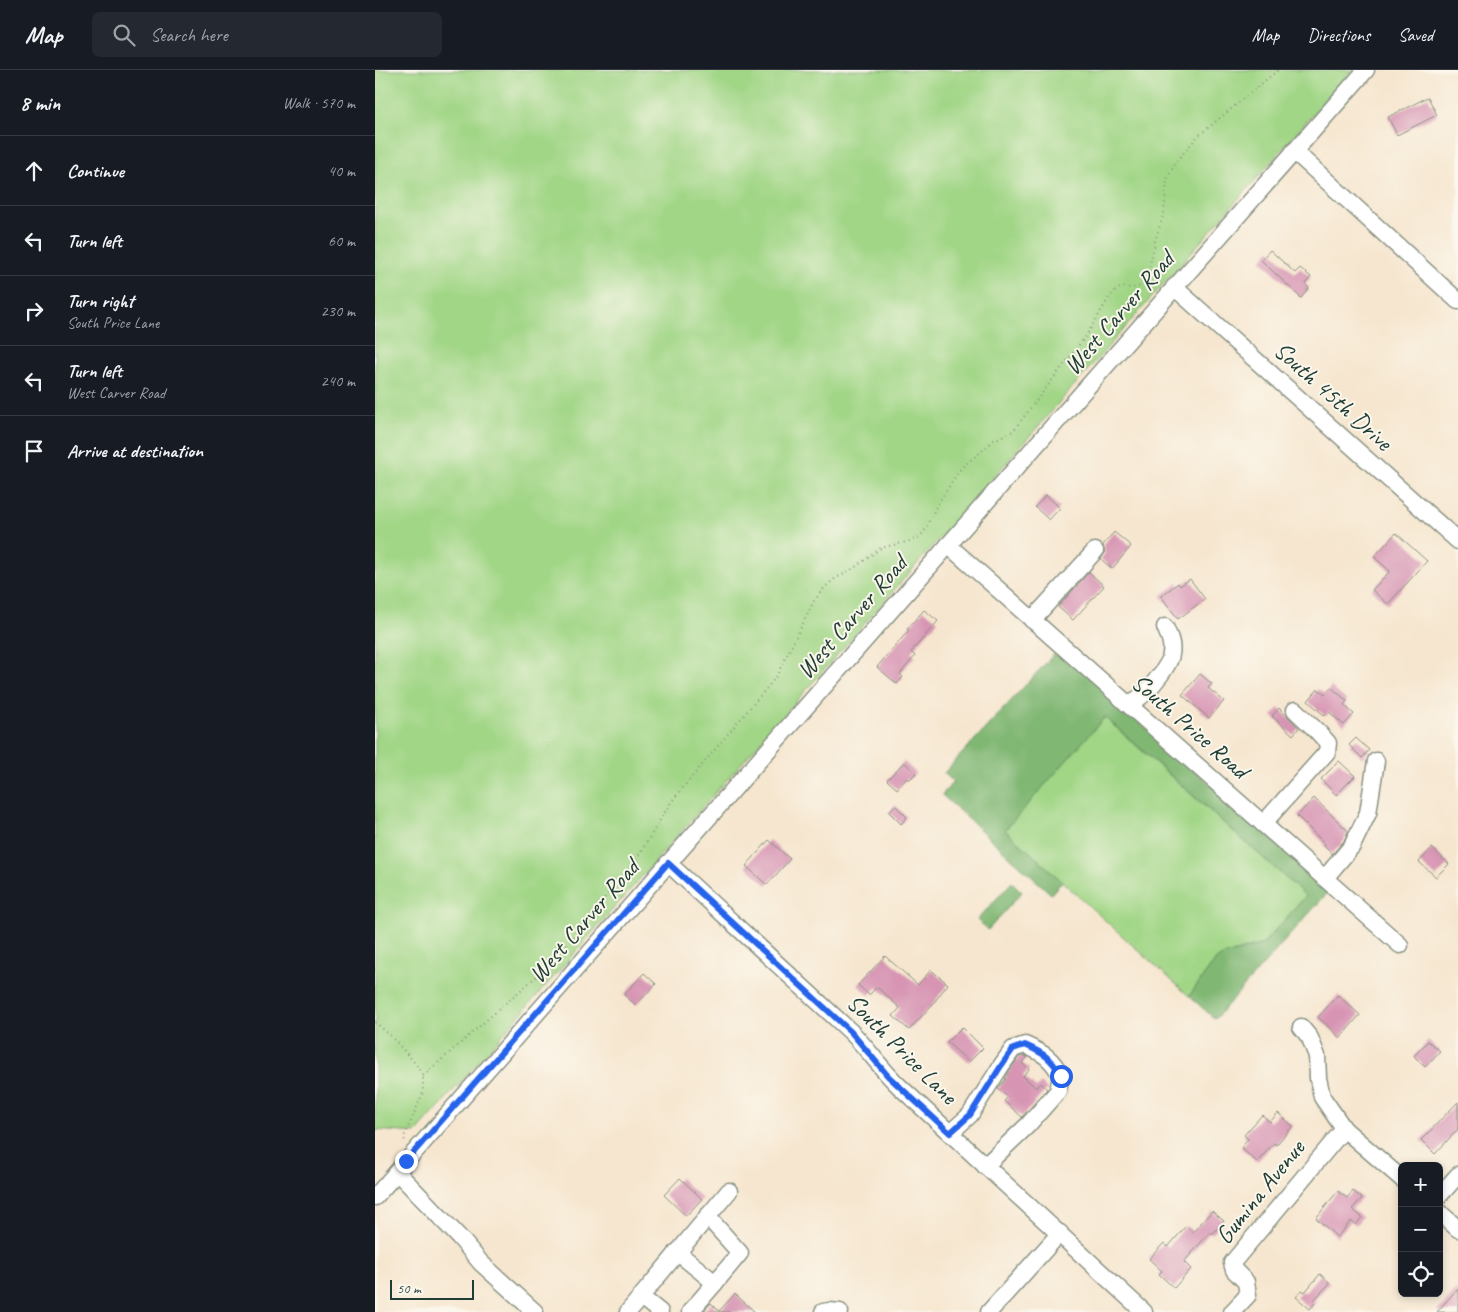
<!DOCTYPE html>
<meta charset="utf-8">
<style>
:root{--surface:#171b24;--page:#242831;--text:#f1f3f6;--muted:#9ea1a6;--line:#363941}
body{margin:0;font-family:Caveat,sans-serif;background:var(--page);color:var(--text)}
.controls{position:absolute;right:15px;bottom:15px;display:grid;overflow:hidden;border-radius:8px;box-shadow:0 2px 8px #0003}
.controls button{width:45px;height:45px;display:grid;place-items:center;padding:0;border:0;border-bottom:1px solid var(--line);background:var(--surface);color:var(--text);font:25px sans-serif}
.scale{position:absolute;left:15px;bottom:12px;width:84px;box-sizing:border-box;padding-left:5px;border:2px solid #1f3d34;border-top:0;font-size:14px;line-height:18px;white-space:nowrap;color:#1f3d34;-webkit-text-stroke:4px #fbf7ec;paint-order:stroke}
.stop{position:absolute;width:15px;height:15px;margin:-11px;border:4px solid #2563eb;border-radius:50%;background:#fff}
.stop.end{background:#2563eb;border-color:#fff;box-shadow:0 1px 5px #0008}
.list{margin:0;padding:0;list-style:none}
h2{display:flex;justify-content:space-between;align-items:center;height:65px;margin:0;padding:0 20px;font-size:21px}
h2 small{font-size:16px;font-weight:400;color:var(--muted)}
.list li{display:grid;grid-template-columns:32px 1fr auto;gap:15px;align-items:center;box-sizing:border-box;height:70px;padding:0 20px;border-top:1px solid var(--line)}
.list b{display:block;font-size:19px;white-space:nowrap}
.list p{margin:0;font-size:16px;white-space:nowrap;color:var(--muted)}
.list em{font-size:16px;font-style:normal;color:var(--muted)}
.icon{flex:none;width:28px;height:28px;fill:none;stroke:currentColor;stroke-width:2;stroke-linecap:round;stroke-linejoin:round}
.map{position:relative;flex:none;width:1083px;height:1242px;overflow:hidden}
header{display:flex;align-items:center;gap:30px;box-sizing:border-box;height:70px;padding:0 25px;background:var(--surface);border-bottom:1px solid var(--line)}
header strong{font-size:24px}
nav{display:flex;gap:28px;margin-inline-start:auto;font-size:18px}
.search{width:350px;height:45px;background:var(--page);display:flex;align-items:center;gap:12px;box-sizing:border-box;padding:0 18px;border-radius:8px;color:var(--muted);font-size:19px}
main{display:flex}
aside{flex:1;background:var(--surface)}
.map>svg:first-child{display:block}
</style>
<header>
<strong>Map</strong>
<div class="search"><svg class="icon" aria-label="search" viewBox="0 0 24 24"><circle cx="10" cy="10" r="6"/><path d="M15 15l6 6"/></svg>Search here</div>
<nav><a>Map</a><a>Directions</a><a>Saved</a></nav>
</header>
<main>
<aside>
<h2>8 min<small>Walk · 570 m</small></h2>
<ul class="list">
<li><svg class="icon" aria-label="ahead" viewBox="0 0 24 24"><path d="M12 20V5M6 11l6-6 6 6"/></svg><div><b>Continue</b></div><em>40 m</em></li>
<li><svg class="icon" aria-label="left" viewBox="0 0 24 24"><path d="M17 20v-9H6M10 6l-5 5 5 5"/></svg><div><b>Turn left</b></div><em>60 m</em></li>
<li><svg class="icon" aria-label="right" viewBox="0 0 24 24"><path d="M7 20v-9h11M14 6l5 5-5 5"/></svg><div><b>Turn right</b><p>South Price Lane</p></div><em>230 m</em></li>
<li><svg class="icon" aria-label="left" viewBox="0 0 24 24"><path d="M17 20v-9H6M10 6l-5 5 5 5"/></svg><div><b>Turn left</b><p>West Carver Road</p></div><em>240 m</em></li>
<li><svg class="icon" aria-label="arrive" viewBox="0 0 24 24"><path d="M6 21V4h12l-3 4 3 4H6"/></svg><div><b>Arrive at destination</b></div></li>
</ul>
</aside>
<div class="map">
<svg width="1083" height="1242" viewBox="0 0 1083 1242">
<rect width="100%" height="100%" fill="#fbf7ec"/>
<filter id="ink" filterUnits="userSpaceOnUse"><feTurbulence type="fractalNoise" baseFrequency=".02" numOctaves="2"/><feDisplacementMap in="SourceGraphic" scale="10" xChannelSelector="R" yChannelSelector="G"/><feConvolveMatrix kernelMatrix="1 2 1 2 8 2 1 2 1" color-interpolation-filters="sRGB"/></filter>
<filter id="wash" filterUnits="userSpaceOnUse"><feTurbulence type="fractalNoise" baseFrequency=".0096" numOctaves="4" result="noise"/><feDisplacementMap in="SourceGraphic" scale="20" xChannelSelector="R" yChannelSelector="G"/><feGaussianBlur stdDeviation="1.12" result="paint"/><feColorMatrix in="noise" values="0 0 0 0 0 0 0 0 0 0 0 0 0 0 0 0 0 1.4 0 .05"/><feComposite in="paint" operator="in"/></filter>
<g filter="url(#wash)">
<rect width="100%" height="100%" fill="#f6e6cf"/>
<!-- green -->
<g fill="#a1d686" stroke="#608a5d">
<polygon points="0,0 977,0 41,1063 0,1060"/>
<polygon points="729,647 931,826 888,874 847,886 839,892 814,926 630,760"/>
</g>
<!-- forest -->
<g fill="#80b773" stroke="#507a54">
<polygon points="683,580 955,820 840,949 814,926 839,892 847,886 888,874 931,826 730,647 630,760 687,811 676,824 567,725 578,712 569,703"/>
<polygon points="637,812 647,822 613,860 602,850"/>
</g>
<g id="blocks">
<!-- building -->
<g fill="#d794b3">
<polygon points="1053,27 1062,45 1022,65 1013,47"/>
<polygon points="895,180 920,203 925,198 936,207 930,214 934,218 926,228 886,190"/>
<polygon points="671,425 685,438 674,450 660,437"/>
<polygon points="739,462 756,476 737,499 726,489 730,483 728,475"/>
<polygon points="1021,463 1052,491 1013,534 997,520 1015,501 999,487"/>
<polygon points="714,502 729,516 698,550 683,537"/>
<polygon points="815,509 830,529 803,549 786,526 803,513 805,516"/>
<polygon points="549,540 563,551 536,582 540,586 525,604 528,607 522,614 502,597 534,560 532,559"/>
<polygon points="825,604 837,614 833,618 849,631 834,648 807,625"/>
<polygon points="956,617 972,631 969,635 979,644 969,655 954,642 950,646 933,631 943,619 950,624"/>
<polygon points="904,638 924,658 918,665 897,646"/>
<polygon points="981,668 994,680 987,688 974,675"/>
<polygon points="964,691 980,706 961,725 946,709"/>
<polygon points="529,692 541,703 534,710 532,708 522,719 512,710"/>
<polygon points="939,728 973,761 969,771 957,784 949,776 950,774 922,746"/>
<polygon points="520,735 532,747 526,754 514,742"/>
<polygon points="394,770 415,789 392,815 371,796"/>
<polygon points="1057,778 1074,794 1061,807 1044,792"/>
<polygon points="510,886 543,915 556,900 573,914 557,935 534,960 518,946 525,938 502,917 494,925 483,915"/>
<polygon points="269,903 281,914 261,935 249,925"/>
<polygon points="963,925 985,945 965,968 943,947"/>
<polygon points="587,957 608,978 594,992 572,972"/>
<polygon points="1053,971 1065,981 1050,997 1039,986"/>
<polygon points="649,986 653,987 647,993 654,999 648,1006 661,1018 666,1013 672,1019 647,1047 629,1031 633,1027 623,1019 631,1009 630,1008 644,987"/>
<polygon points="1083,1032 1083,1059 1060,1084 1046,1070"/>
<polygon points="903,1043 918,1056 901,1075 899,1073 882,1092 866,1078 873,1069 869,1065 887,1045 895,1052"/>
<polygon points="305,1108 327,1129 311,1146 289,1125"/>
<polygon points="963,1121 972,1128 978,1121 987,1128 977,1139 987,1147 981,1155 976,1151 962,1167 941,1148"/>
<polygon points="837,1141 849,1151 837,1164 835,1162 809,1192 816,1199 799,1218 784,1204 787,1201 774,1189 789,1173 793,1177 811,1156 818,1162"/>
<polygon points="945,1204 955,1213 939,1230 941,1232 935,1239 921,1227 927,1220 930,1222"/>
<polygon points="1083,1218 1083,1242 1062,1242"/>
<polygon points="360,1224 380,1242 328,1242 336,1233 344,1241"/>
</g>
</g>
</g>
<g filter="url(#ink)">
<use href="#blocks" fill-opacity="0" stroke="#8a9282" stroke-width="1"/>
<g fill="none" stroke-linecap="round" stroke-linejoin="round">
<!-- minor casing -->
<g stroke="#8a9282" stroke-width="19">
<g id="minor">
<polyline points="919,81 1083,231"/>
<polyline points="799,217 1083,471"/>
<polyline points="573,475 1025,875"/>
<polyline points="657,550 720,481"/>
<path d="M751,633C754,632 757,632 759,631C770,626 795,596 796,584C798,574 794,566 790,557"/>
<polyline points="888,754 952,682 953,673 943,662 920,640"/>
<path d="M293,793L476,962C493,979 506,999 524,1016L769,1242"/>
<polyline points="950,808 977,776 993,743 1001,691"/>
<polyline points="926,957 935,968 942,986 943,1008 947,1027 969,1059 1027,1109"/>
<path d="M575,1063L595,1045L626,996L638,979L650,975C668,983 677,988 686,1006L683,1021L653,1055L610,1096"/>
<polyline points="22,1102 85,1168 106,1193 160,1242"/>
<polyline points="1064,1126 1083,1105"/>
<polyline points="0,1127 991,0"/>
<polyline points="1064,1142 1083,1159"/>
<polyline points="332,1146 365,1183 340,1213"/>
<polyline points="302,1182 340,1213 315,1242"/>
<polyline points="266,1227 285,1242"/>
<polyline points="253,1242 354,1121"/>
<polyline points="448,1242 454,1241 465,1242"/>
<polyline points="614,1242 685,1163"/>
<polyline points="857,1242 873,1225 871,1212 859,1200 857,1193 969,1059"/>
</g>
</g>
<!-- path -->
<g stroke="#8a9282" stroke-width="2" stroke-dasharray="1 4" stroke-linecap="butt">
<polyline points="0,952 16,966 40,993 48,1006 48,1023 29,1067 30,1071"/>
<polyline points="48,1006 181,889 208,854 261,790 296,732 401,607 439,531 450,517 458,510 479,498 506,478 535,471 543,468 549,462 562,435 586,398 607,381 619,370 638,361 711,266 735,226 741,220 747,217 758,218 766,216 772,209 780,171 789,143 792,109 800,93 822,67 903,0"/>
</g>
<!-- minor -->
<use href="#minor" stroke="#fff" stroke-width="16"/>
</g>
</g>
<g fill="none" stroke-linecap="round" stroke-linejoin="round" filter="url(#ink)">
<!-- route -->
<path stroke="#2563eb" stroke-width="6" d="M31,1091L293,793L476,962L513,1006L575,1063L595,1045L626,996L638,979L650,975C668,983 677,988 686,1006"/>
</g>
<g text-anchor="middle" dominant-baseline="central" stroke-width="4" stroke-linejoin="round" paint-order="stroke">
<!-- street labels -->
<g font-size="25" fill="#1f3d34" stroke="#fbf7ec">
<text transform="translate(744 243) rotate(-49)">West Carver Road</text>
<text transform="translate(958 326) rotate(42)">South 45th Drive</text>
<text transform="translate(477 547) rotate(-49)">West Carver Road</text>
<text transform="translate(815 656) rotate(41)">South Price Road</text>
<text transform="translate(209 851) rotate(-49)">West Carver Road</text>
<text transform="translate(527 979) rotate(45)">South Price Lane</text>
<text transform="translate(885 1122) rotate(-51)">Gumina Avenue</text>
</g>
</g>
</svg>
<div class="controls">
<button>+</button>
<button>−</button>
<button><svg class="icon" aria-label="locate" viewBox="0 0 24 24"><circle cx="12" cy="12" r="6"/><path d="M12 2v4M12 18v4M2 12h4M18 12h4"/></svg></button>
</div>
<div class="scale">50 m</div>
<div class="stop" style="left:686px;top:1006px"></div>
<div class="stop end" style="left:31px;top:1091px"></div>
</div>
</main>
